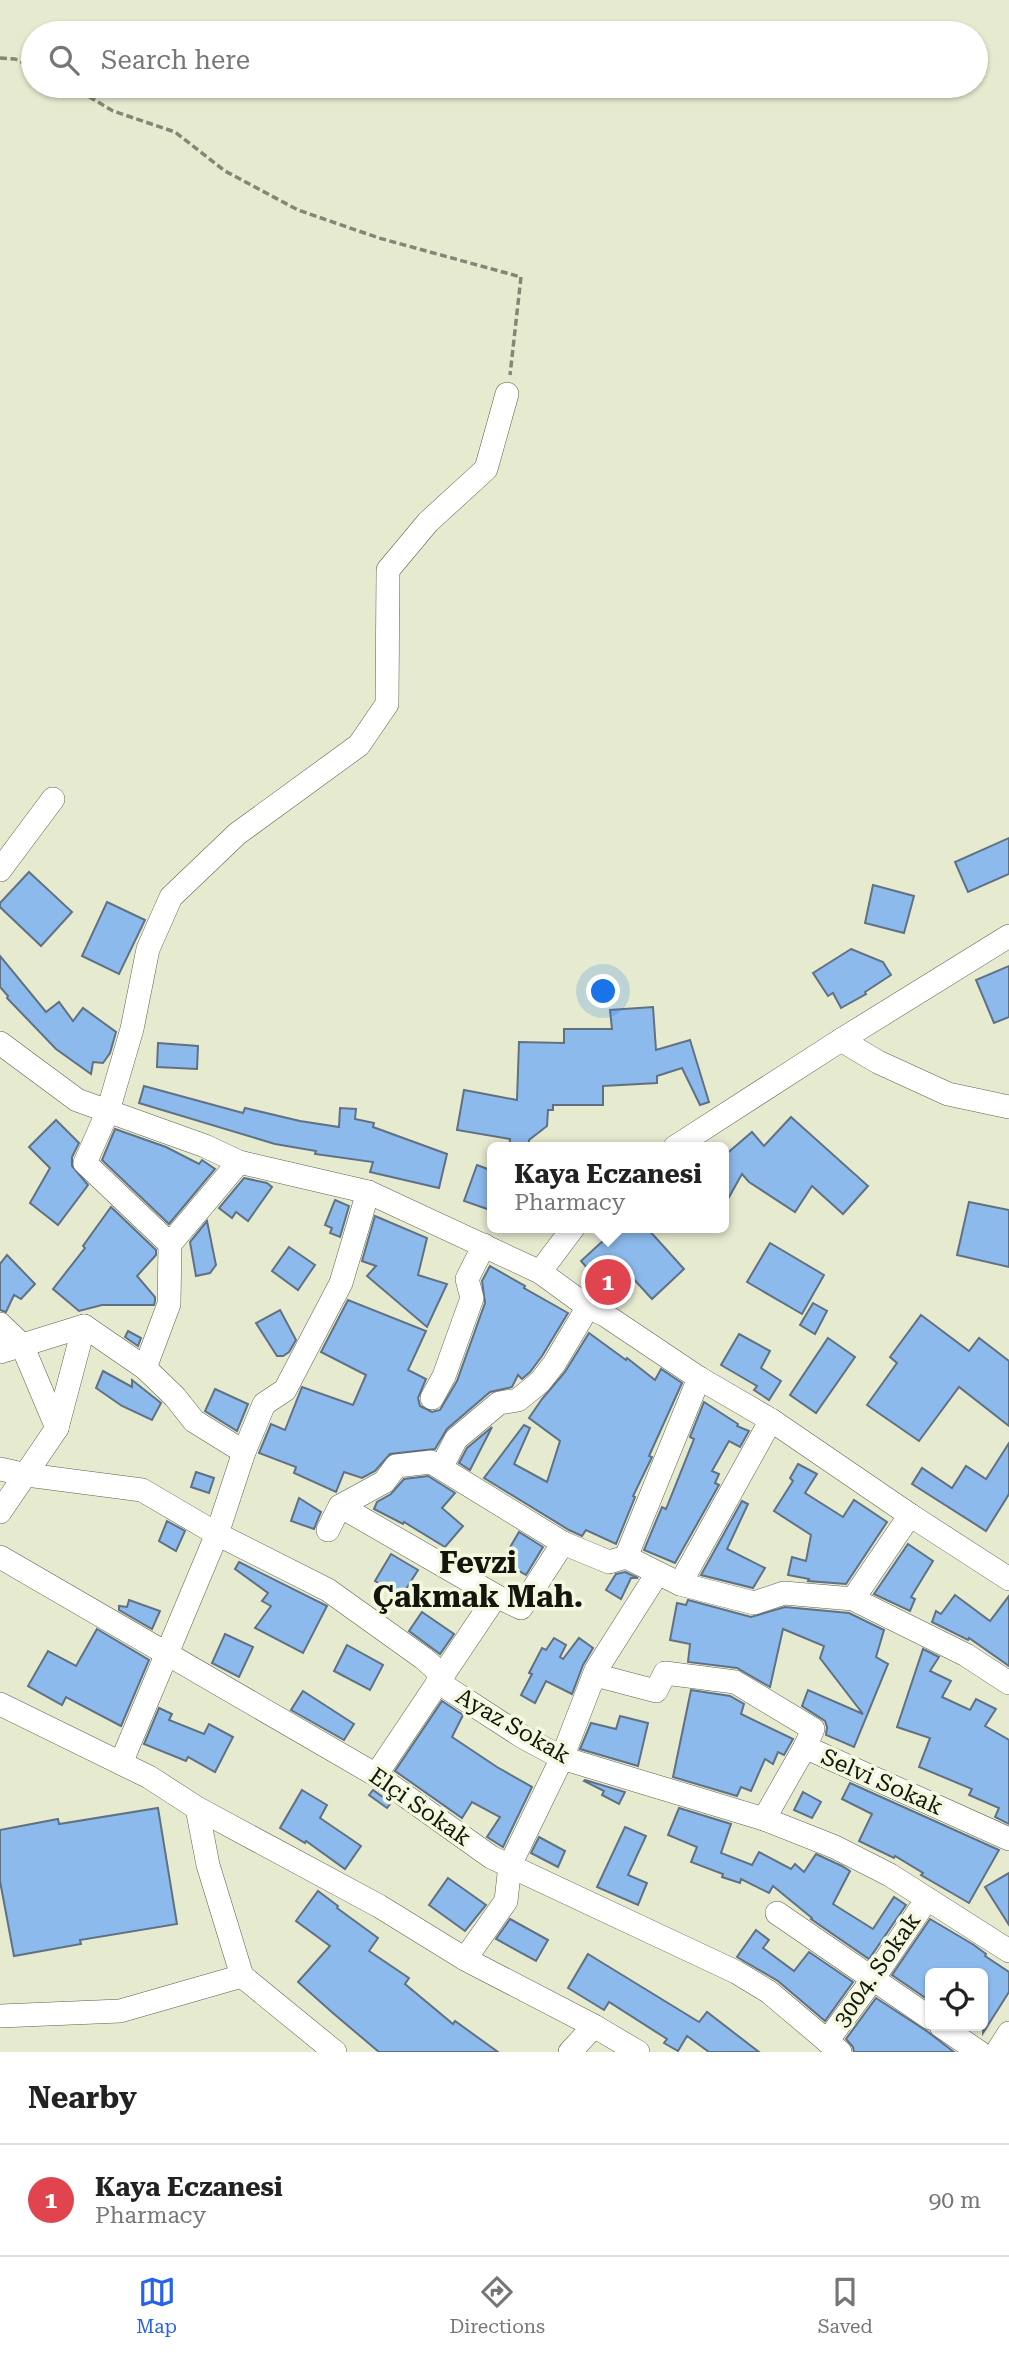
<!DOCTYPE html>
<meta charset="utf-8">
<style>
:root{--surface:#fff;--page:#f6f6f6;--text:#222;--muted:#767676;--line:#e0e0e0;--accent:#2563eb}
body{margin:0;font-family:"Roboto Serif",serif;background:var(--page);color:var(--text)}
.controls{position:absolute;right:21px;bottom:21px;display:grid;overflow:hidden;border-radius:10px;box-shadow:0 2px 5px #0004}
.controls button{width:63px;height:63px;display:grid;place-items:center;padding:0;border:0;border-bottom:2px solid var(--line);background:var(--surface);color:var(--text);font:35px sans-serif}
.you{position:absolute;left:604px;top:992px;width:24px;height:24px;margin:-18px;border:5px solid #fff;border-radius:50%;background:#1a73e8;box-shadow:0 0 0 10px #1a73e833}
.badge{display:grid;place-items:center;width:46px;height:46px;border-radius:50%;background:var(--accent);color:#fff;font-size:23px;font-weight:700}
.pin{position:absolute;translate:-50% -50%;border:4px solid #fff;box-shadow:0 2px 7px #0006}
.popup{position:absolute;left:487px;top:1142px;width:242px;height:91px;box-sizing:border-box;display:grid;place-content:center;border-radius:10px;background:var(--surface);filter:drop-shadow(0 2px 5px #0005);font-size:23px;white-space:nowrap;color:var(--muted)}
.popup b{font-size:26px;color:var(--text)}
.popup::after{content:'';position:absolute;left:50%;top:100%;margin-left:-14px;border:14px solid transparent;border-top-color:var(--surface)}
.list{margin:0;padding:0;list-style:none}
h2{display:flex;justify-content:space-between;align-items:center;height:91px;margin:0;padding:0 28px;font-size:30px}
h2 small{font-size:23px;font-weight:400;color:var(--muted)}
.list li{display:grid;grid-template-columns:46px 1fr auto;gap:21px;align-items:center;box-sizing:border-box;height:112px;padding:0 28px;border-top:2px solid var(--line)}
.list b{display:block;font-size:26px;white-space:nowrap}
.list p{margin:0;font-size:23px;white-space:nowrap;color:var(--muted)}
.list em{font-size:23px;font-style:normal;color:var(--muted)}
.icon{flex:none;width:38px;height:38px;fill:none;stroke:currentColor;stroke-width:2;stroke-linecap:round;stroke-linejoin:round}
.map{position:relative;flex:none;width:1009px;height:2052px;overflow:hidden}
.search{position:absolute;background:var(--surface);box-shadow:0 2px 5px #0004;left:21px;right:21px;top:21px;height:77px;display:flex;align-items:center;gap:18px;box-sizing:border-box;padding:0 24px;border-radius:38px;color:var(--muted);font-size:26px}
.sheet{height:203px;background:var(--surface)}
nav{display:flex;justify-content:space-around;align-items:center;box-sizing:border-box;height:98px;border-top:2px solid var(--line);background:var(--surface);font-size:19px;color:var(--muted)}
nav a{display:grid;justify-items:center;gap:4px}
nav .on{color:var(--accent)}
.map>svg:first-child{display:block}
</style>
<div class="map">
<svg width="1009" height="2052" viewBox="0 0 1009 2052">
<rect width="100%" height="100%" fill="#e6ebd0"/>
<!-- building -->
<g fill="#8dbaed" stroke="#607184" stroke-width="2">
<polygon points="1009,838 1009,874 968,892 955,862"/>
<polygon points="29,872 72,912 41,946 0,907 0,903"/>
<polygon points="873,885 914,896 904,933 865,923"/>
<polygon points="107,902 145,920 119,974 82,956"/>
<polygon points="851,949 883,962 891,975 865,992 866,994 841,1008 833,993 828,996 813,973"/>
<polygon points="0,956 46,1012 59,1002 73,1021 83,1008 116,1032 110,1053 103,1063 93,1062 91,1074 56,1049 7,998 8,996 0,987"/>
<polygon points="1009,966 1009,1017 994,1023 976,980"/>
<polygon points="653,1007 656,1050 690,1040 709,1102 700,1105 682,1068 657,1076 657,1083 603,1086 603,1105 553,1105 553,1110 548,1110 547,1126 529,1140 529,1147 509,1147 510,1139 457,1130 464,1090 517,1100 519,1042 564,1043 564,1029 612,1029 610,1010"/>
<polygon points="158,1043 198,1046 197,1069 157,1067"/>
<polygon points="144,1086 243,1113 245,1108 300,1121 339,1127 340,1108 356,1109 355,1119 374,1123 373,1127 447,1154 439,1188 370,1172 373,1162 315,1154 316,1151 275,1144 139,1103"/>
<polygon points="791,1117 868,1186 843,1214 812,1186 795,1212 749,1182 742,1174 724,1206 724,1156 752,1132 764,1146"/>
<polygon points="56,1120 79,1143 72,1157 72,1166 88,1185 58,1225 30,1203 50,1168 29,1147"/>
<polygon points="115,1129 166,1147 199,1164 202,1160 215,1169 169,1224 102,1160"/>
<polygon points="477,1165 493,1171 493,1211 464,1201"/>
<polygon points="244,1178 267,1183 272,1187 248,1221 236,1212 232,1218 219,1208"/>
<polygon points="335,1200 349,1206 340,1237 330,1233 332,1228 325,1225"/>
<polygon points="969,1202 1009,1210 1009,1267 957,1255"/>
<polygon points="111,1207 156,1250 156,1255 137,1276 155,1297 155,1301 154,1305 102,1305 79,1311 53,1289 85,1248 83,1246"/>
<polygon points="375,1216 427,1238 418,1275 447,1284 427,1327 367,1276 376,1266 362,1261"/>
<polygon points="207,1221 216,1265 210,1273 196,1276 190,1242"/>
<polygon points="617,1228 647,1228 684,1269 652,1299 618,1262 598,1280 581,1261"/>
<polygon points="770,1243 824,1275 802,1314 747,1282"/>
<polygon points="289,1247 315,1265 298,1290 272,1271"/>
<polygon points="7,1255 35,1284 21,1299 14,1295 6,1312 0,1310 0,1264"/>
<polygon points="490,1266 525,1286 524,1288 568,1313 542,1356 530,1372 522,1379 518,1375 512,1387 490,1392 447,1429 435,1449 390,1454 375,1471 362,1478 344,1472 336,1492 294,1473 296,1467 259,1453 271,1424 285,1430 302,1387 353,1405 366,1375 321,1352 348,1300 426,1331 408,1370 426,1379 418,1398 420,1406 432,1412 440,1410 457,1381 485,1303 482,1281"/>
<polygon points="813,1303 827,1311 815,1334 800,1325"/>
<polygon points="280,1310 296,1340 289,1352 283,1356 277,1356 256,1323"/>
<polygon points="921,1315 969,1351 979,1338 1009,1361 1009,1426 959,1387 919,1441 867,1405 897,1363 890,1357"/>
<polygon points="128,1331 141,1338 138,1346 125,1337"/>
<polygon points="589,1333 626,1360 627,1358 655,1380 661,1369 682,1383 649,1456 652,1457 633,1496 635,1497 616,1544 586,1530 582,1536 569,1530 484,1478 524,1425 530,1428 514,1464 547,1482 560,1441 529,1418 542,1399 565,1372"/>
<polygon points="739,1334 770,1351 761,1368 781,1381 769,1400 754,1390 757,1386 721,1365"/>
<polygon points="828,1338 855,1357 816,1413 790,1395"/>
<polygon points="103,1371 132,1387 132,1380 161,1403 152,1420 122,1406 96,1388"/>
<polygon points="215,1389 248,1404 237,1431 205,1411"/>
<polygon points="704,1402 738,1424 737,1426 749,1431 740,1447 729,1441 712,1471 719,1474 715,1483 719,1485 675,1563 644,1550 662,1507 666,1509 694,1439 690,1437"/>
<polygon points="492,1427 470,1470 459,1463 467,1448"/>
<polygon points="1009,1443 1009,1494 986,1531 912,1484 922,1468 952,1488 966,1466 986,1479"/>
<polygon points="798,1464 817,1474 805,1493 843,1517 854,1500 887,1522 846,1584 808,1581 809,1579 788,1575 792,1557 806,1561 811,1535 774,1511 793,1481 790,1478"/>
<polygon points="196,1472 214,1478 209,1493 191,1487"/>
<polygon points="428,1476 455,1493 442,1508 463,1526 445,1547 404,1522 403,1524 374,1509 377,1502 391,1494 404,1479"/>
<polygon points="299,1498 321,1512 314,1529 291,1521"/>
<polygon points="742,1501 748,1504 727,1549 765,1568 753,1588 701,1575"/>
<polygon points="167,1521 185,1531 176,1551 159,1541"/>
<polygon points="519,1532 543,1547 526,1575 502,1561"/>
<polygon points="908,1544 933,1561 911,1597 915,1599 910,1611 874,1594"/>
<polygon points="391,1554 418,1570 401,1597 375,1581"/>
<polygon points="239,1562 327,1606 303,1653 255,1628 271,1606 262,1601 268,1593 235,1569"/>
<polygon points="625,1572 638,1578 631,1578 621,1599 606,1590 616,1574"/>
<polygon points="955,1595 990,1621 1009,1596 1009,1666 969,1638 968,1640 932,1622 936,1611 941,1614"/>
<polygon points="129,1600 160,1611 152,1629 119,1610 119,1606 127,1607"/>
<polygon points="688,1600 751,1617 785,1607 849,1613 884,1630 876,1657 888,1664 854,1747 826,1735 827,1727 825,1721 802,1706 808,1690 863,1714 820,1658 824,1646 783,1629 770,1687 737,1668 688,1662 690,1644 670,1640 677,1603 686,1605"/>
<polygon points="422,1612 454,1634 440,1654 409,1631"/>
<polygon points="97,1629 149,1660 121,1726 66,1697 62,1705 28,1686 48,1651 76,1666"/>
<polygon points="225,1634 253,1647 239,1677 212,1663"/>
<polygon points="554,1638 566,1645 560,1657 563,1659 579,1638 593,1648 583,1665 572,1694 546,1681 535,1703 521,1695 532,1674 529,1673 542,1648 546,1650"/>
<polygon points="347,1645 383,1665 370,1690 334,1671"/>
<polygon points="923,1649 939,1657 930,1671 951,1681 942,1697 970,1710 976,1699 996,1709 985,1726 1009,1740 1009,1824 995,1817 999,1808 969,1795 972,1789 919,1767 930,1738 897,1727"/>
<polygon points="691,1690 730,1696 744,1704 741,1714 793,1739 784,1755 778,1752 773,1764 765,1759 751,1791 741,1787 737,1796 673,1777"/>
<polygon points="303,1691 354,1724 344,1740 291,1710"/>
<polygon points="442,1701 463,1715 452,1737 497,1767 532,1787 503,1847 487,1837 500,1817 472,1802 462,1818 395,1771"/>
<polygon points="159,1708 172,1714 169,1720 204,1734 209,1724 233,1737 215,1772 188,1757 186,1761 144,1744"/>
<polygon points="620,1716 648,1723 638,1766 580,1749 591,1723 616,1729"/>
<polygon points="585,1780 625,1792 619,1804 602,1795 604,1791 584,1781"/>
<polygon points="850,1783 999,1850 969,1903 921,1875 923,1873 895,1856 894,1858 859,1841 872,1814 842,1799"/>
<polygon points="302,1790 327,1805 320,1818 361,1846 345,1869 306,1841 305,1843 280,1828"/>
<polygon points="373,1790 391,1803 387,1808 369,1795"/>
<polygon points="803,1792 821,1802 812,1818 794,1810"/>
<polygon points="158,1808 177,1924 80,1940 81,1944 14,1956 0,1881 0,1830 58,1819 59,1824"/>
<polygon points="679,1808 731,1824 721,1853 752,1865 759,1852 791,1869 795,1864 804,1872 816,1854 842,1866 850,1871 833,1904 873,1929 894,1897 906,1905 869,1959 811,1919 812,1918 773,1886 769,1893 741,1879 740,1883 722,1877 723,1874 691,1862 697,1847 668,1835"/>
<polygon points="625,1827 646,1836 628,1875 647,1883 638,1905 597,1887"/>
<polygon points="539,1837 565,1851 558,1867 531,1853"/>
<polygon points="1009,1873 1009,1925 985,1887"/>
<polygon points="448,1878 486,1905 465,1931 429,1905"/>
<polygon points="318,1891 338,1906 337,1908 378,1938 369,1951 409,1978 405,1984 453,2024 455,2021 498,2052 379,2052 334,2014 298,1982 330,1946 296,1921"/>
<polygon points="510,1919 548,1940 536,1961 496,1939"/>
<polygon points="930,1919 974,1945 986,1954 985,1956 1009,1972 1009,1992 983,2033 983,1973 930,1973 930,2001 892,1975"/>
<polygon points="756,1930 769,1940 763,1948 794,1971 809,1952 853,1982 825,2021 778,1981 737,1957"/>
<polygon points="588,1954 699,2022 707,2012 759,2052 709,2052 687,2036 678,2051 664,2043 667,2039 609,2002 604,2010 568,1988"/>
<polygon points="876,1998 928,2032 954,2052 854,2052 853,2047 846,2039"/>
</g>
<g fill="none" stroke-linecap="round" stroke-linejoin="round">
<!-- minor casing -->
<g stroke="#5c614a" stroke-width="24">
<g id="minor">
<polyline points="0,870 53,799"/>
<polyline points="841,1040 878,1062 948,1094 1009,1107"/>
<polyline points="0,1043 77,1100 205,1146 239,1162 368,1192 540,1272 588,1307 605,1315 699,1378 771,1420 910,1515 1009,1579"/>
<polyline points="675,1147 841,1040 1009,936"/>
<polyline points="170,1244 85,1163 108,1111 132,1029 148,949 171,897 237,834 359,745 387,704 388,570 428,522 486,469 507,394"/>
<polyline points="540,1272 573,1228"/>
<polyline points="0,1324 22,1345 57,1428 0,1512"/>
<polyline points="0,1352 84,1326 145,1368 175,1397 194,1421 244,1452"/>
<polyline points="145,1368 169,1304 170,1244 239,1162"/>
<polyline points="432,1398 444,1376 472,1298 467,1279 484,1245"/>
<polyline points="57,1428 84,1326"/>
<polyline points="441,1468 456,1439 499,1403 518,1400 540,1382 554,1364 588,1307"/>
<polyline points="0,1469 27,1475 142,1490 217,1534 328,1590 423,1658 438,1671 438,1682 523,1737 562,1758 764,1819 835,1847 890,1875 1009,1951"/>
<polyline points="340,1506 496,1596 521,1608 563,1543"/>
<polyline points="328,1530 340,1506 384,1482 396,1466 431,1462 563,1543 609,1562 626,1557 680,1584 754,1603 784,1593 853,1599 966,1655 1009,1683"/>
<polyline points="0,1557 376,1775 491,1857 736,1972 769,1992 840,2052"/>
<polyline points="626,1557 699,1378"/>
<polyline points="680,1584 771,1420"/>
<polyline points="853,1599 910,1515"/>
<polyline points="595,1675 656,1691 665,1673 735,1682 813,1729 805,1747 1009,1839"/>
<polyline points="0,1704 149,1777 197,1808 379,1906 465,1959 594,2026 638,2052"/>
<polyline points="121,1763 217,1534 244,1452 264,1404 285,1390 341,1283 368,1192"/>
<polyline points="376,1775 496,1596"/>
<polyline points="197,1808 208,1865 242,1976"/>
<polyline points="764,1819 805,1747"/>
<polyline points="777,1913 930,2018"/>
<polyline points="465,1959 506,1901 510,1865 562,1758 596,1670 657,1574"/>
<polyline points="0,2016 120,2011 242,1976 335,2052"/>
<polyline points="941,2026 979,2052"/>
<polyline points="827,2041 873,1979 927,1899"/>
<polyline points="570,2052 594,2026"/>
<polyline points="997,2052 1009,2033"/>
</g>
</g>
<!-- path -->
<g stroke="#848775" stroke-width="3.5" stroke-dasharray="7 3.5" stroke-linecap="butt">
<polyline points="0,58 15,59 33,67"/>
<polyline points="71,86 113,111 175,132 225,171 298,210 379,238 521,277 510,375"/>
</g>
<!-- minor -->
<use href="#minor" stroke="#fff" stroke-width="23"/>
</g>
<g text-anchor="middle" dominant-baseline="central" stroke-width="7" stroke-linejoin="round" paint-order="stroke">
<!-- street labels -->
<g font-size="23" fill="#14150c" stroke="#f3f9de">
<text transform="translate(513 1726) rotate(30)">Ayaz Sokak</text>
<text transform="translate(882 1782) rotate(24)">Selvi Sokak</text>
<text transform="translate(420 1807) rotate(35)">Elçi Sokak</text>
<text transform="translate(877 1970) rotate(-55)">3004. Sokak</text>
</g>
<!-- district labels -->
<g font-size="30" font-weight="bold" fill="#14150c" stroke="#f3f9de">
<text x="478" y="1562">Fevzi<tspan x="478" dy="34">Çakmak Mah.</tspan></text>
</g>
</g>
</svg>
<div class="controls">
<button><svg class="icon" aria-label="locate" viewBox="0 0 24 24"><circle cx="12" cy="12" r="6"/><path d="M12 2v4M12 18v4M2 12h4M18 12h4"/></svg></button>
</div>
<div class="you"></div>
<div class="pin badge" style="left:608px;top:1282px;background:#e0444e">1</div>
<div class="popup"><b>Kaya Eczanesi</b>Pharmacy</div>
<div class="search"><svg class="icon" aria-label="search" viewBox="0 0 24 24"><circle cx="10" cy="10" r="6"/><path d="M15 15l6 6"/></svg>Search here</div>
</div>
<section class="sheet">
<h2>Nearby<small></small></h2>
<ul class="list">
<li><span class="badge" style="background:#e0444e">1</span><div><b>Kaya Eczanesi</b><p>Pharmacy</p></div><em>90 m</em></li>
</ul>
</section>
<nav>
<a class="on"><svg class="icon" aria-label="map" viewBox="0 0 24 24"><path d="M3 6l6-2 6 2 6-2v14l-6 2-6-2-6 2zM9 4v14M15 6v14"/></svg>Map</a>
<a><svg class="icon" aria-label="directions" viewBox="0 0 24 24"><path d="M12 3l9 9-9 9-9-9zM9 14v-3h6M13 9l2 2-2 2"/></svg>Directions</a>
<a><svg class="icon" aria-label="saved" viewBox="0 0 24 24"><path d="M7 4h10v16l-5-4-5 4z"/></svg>Saved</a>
</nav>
